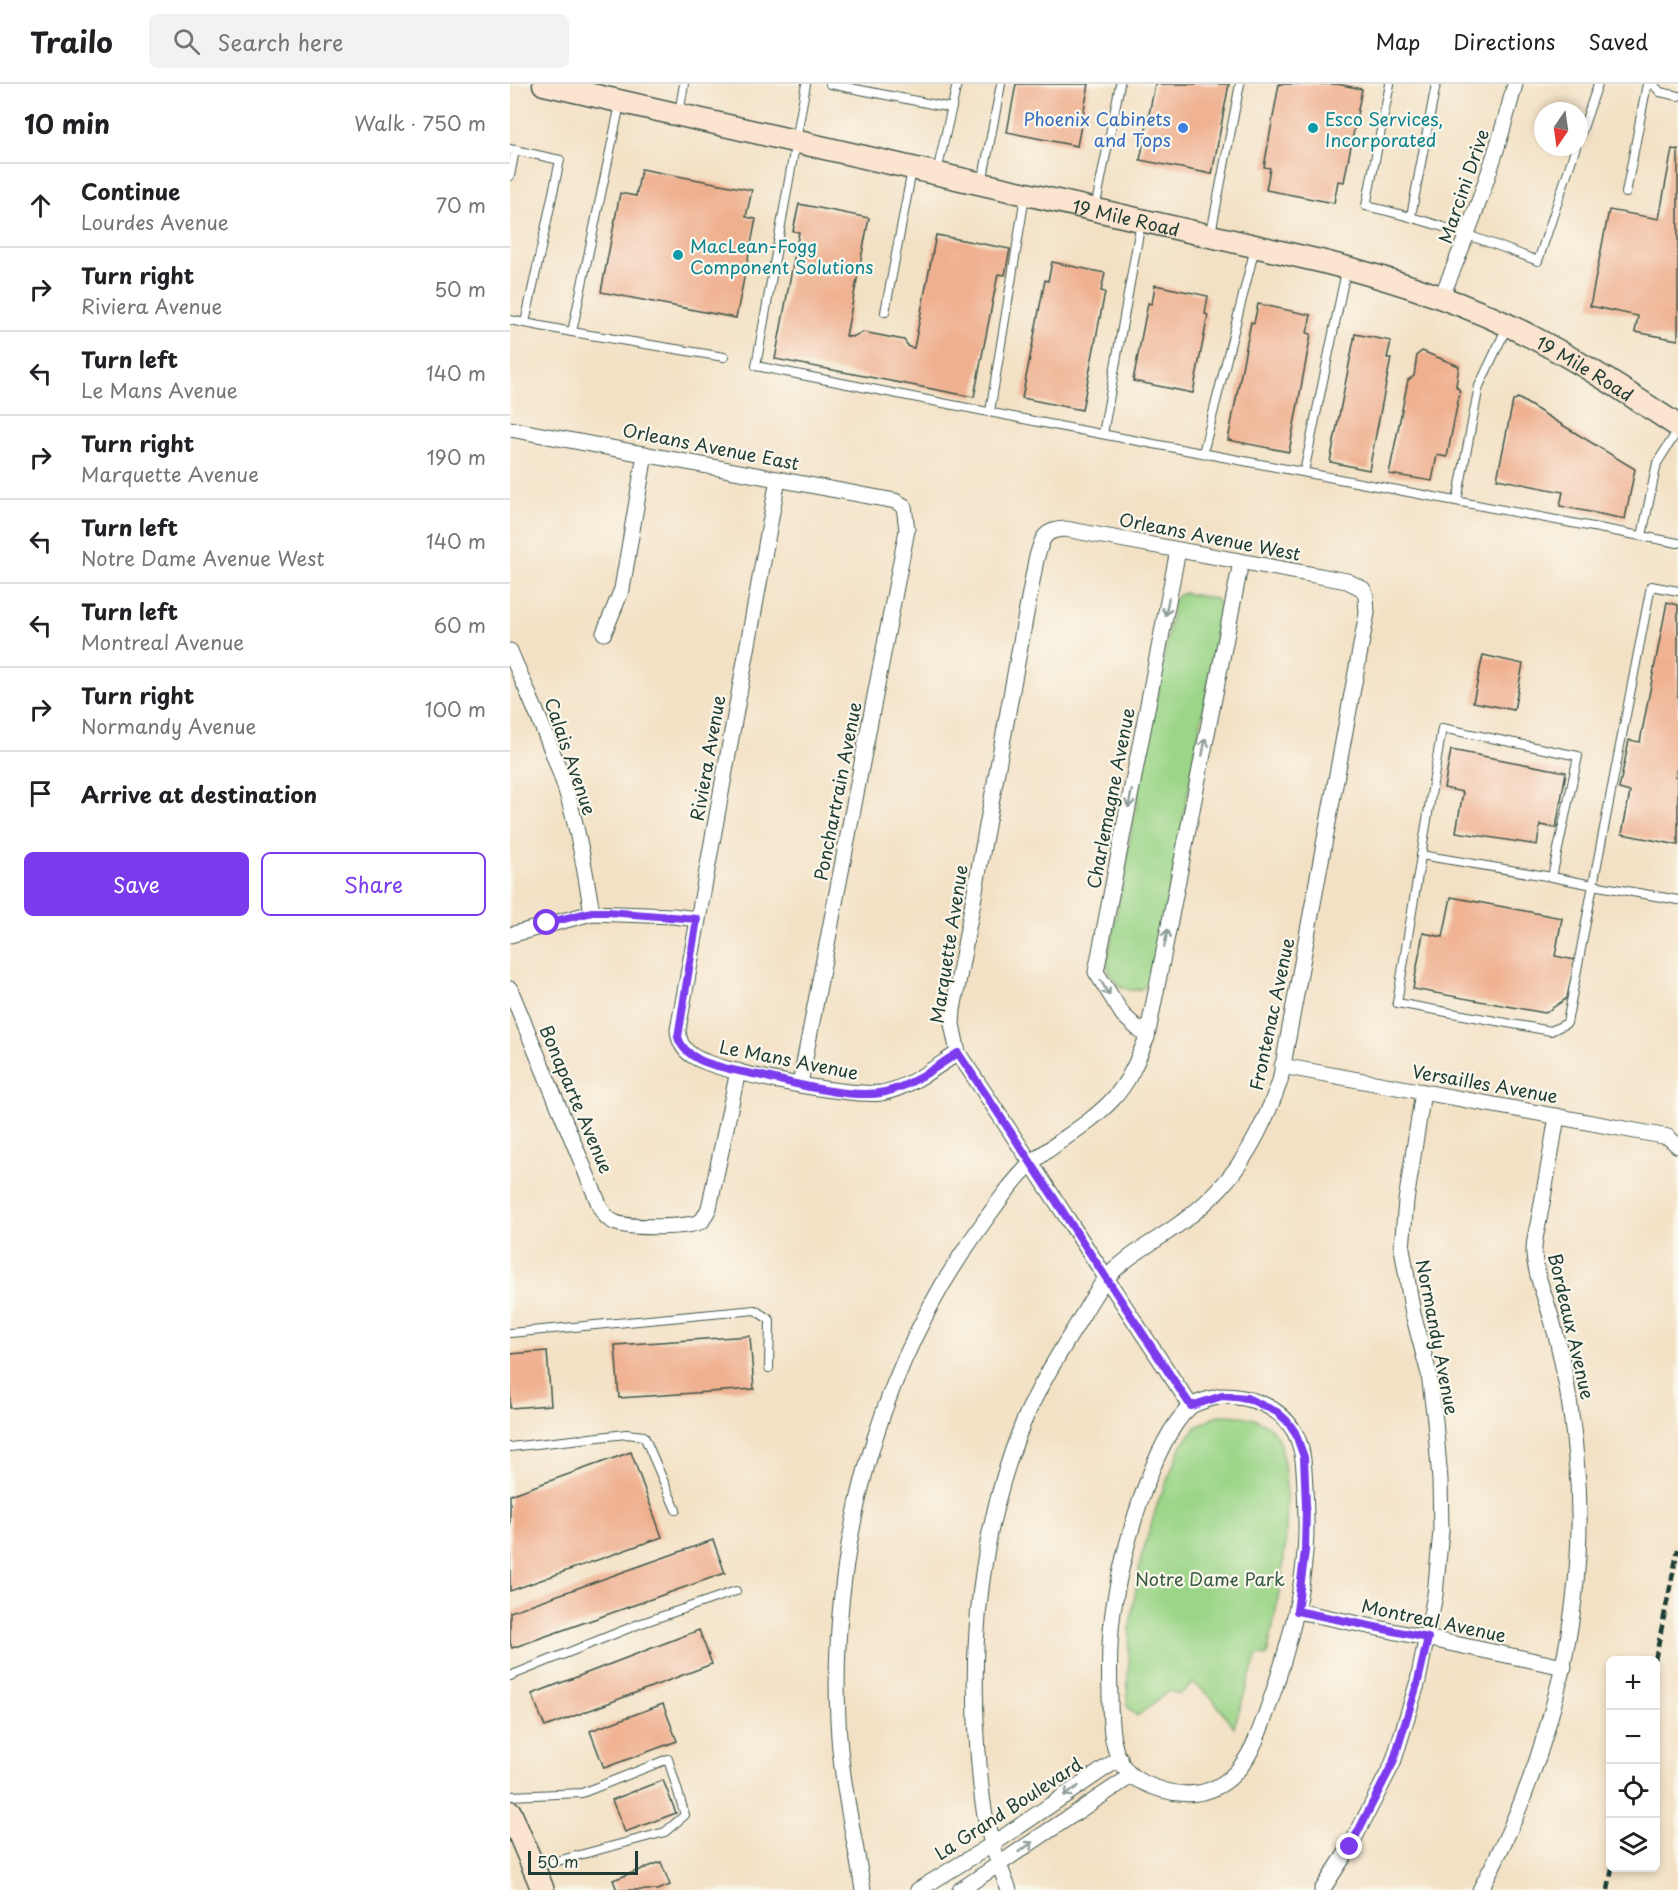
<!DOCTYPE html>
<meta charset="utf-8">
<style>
:root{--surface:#fff;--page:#f2f2f2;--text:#202124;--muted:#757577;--line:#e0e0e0;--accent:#7c3aed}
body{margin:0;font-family:"Playpen Sans",sans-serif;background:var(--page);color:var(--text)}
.controls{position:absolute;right:18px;bottom:18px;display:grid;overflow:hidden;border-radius:9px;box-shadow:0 3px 9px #0003}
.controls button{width:54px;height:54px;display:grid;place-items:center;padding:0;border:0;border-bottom:2px solid var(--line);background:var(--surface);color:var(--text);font:30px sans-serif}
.compass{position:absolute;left:1024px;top:18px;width:54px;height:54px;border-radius:50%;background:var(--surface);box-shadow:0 3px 9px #0003;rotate:193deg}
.scale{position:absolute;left:18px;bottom:15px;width:110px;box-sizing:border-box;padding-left:6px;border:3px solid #1f3d34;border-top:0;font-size:16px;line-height:21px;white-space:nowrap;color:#1f3d34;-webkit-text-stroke:4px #fbf7ec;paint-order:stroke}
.stop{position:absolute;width:18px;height:18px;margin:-14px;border:4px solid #7c3aed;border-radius:50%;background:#fff}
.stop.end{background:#7c3aed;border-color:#fff;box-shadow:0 2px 6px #0008}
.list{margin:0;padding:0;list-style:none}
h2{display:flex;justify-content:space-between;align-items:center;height:78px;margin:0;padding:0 24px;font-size:26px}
h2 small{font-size:20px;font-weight:400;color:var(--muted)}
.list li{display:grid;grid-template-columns:39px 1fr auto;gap:18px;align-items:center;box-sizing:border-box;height:84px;padding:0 24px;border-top:2px solid var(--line)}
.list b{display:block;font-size:22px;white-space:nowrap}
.list p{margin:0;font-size:20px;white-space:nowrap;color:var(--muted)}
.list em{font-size:20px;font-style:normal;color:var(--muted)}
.actions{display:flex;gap:12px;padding:18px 24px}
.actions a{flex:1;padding:14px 0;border:2px solid var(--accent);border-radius:9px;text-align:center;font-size:21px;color:var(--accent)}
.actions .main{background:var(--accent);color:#fff}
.icon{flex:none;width:33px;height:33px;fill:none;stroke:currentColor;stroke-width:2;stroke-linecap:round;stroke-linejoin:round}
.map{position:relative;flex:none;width:1168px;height:1806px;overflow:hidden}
header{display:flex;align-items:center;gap:36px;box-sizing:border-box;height:84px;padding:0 30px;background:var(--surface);border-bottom:2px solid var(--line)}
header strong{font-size:28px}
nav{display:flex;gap:33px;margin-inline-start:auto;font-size:21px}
.search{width:420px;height:54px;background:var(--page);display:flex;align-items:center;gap:15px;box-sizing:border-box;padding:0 21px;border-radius:9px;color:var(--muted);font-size:22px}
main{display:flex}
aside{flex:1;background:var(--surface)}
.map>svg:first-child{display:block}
</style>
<header>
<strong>Trailo</strong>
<div class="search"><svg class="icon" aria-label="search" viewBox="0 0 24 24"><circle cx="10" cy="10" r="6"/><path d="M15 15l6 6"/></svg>Search here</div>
<nav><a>Map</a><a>Directions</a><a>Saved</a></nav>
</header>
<main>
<aside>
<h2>10 min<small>Walk · 750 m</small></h2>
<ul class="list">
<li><svg class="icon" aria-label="ahead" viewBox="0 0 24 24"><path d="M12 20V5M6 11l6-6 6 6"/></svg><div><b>Continue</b><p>Lourdes Avenue</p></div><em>70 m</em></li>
<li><svg class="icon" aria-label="right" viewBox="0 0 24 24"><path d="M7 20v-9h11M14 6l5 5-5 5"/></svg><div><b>Turn right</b><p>Riviera Avenue</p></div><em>50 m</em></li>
<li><svg class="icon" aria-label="left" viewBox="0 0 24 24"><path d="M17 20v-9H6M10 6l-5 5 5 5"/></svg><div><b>Turn left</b><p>Le Mans Avenue</p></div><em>140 m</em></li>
<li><svg class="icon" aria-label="right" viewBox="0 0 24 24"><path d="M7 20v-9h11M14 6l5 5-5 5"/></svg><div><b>Turn right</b><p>Marquette Avenue</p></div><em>190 m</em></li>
<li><svg class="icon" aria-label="left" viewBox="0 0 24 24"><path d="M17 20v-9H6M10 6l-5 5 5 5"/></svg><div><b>Turn left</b><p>Notre Dame Avenue West</p></div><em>140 m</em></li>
<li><svg class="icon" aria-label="left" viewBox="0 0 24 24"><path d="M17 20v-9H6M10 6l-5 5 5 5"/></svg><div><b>Turn left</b><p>Montreal Avenue</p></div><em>60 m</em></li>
<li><svg class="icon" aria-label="right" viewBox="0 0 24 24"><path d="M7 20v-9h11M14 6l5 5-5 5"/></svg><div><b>Turn right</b><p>Normandy Avenue</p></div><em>100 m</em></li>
<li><svg class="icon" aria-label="arrive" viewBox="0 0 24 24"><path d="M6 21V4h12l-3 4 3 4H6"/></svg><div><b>Arrive at destination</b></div></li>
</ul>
<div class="actions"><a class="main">Save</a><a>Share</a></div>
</aside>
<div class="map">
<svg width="1168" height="1806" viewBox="0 0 1168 1806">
<rect width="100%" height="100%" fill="#fbf7ec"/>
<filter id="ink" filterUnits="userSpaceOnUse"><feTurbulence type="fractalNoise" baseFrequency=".0167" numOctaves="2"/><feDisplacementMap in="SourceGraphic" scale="12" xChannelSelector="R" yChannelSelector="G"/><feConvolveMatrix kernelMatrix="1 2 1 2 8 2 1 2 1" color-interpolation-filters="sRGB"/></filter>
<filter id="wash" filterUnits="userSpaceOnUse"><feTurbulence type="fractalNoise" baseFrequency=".008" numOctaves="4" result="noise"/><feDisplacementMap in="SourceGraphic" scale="24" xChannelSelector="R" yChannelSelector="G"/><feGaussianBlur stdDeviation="1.35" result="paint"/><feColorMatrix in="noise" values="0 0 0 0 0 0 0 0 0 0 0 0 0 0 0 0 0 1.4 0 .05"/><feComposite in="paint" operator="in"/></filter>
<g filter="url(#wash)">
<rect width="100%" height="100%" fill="#f3e1c5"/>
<!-- green -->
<g fill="#9bd588" stroke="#5d895e" stroke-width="1.5">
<path d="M674,509L706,515L710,522V535L644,893C641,896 637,901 633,904C615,913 600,895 597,880L664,517L667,512Z"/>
<path d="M708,1331C725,1331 746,1331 760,1344C773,1356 773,1374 775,1391C781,1456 770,1508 757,1572L747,1570L724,1643L700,1612L684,1599L670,1610L659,1607L627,1632L617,1622L620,1542L631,1474L648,1418L672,1361L687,1342Z"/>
</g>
<g id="blocks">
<!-- building -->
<g fill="#efb090">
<polygon points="506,0 579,0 567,62 497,48"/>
<polygon points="645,0 719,0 702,90 630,76"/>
<polygon points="769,0 827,0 852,5 834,98 828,97 824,119 756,106 760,84 754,83"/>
<polygon points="1162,65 1168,66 1168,256 1125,248 1128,232 1080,222 1099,126 1149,135"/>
<polygon points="131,85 242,106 236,133 246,135 226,234 91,208 110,109 126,112"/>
<polygon points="289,120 359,134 336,252 342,253 353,248 394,256 399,263 404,264 426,151 500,165 495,191 488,190 464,313 265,275 289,148 283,147"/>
<polygon points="542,178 595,189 591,207 595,208 572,326 512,314 535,196 538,197"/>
<polygon points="645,201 698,212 695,230 698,231 683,309 623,297 638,219 642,220"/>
<polygon points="748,220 801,231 797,249 801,250 779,368 718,356 741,238 744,239"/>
<polygon points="845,250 881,257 877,274 881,274 859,386 820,378"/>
<polygon points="912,267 949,282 946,302 950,307 937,373 927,371 922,397 879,390 898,296 904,292 907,271"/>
<polygon points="1008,314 1125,385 1115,435 1050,422 1053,408 987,395 1003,317"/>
<polygon points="1157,518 1168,521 1168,679 1165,692 1168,693 1168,761 1112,750 1120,708 1109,705 1119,656 1130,658"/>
<polygon points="973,571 1013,580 1004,626 963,618"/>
<polygon points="941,666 1056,688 1046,744 1030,741 1027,761 946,748 953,708 934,704"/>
<polygon points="941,813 1052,834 1045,872 1065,876 1057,914 1035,929 903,905 913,849 933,853"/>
<polygon points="240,1252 244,1305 109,1314 105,1261"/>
<polygon points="37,1267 41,1321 0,1324 0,1270"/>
<polygon points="121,1368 152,1453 0,1507 0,1411"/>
<polygon points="203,1456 215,1489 2,1564 0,1559 0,1528"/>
<polygon points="189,1546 202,1580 35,1643 22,1610"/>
<polygon points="153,1620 167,1657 94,1684 80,1647"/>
<polygon points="153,1696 166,1729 115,1748 102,1716"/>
<polygon points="151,1778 160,1801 147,1806 107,1806 103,1796"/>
</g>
</g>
</g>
<g filter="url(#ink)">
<use href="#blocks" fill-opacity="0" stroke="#3f564a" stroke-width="1.5"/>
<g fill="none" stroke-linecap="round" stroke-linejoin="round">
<!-- lane casing -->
<g stroke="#3f564a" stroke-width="10">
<g id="lane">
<polyline points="296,0 246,282 554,343 1168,459"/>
<polyline points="320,0 442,24"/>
<path d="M880,0L856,122C916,135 971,155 1028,177L1066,63"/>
<polyline points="1143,0 1150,8 1168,12"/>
<polyline points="169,29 174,0"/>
<polyline points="1069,56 1088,0"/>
<polyline points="0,65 50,76 15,239 0,236"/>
<polyline points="427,88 447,0"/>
<polyline points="0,92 5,66"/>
<polyline points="472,99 491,0"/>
<polyline points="1116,109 1137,0"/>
<polyline points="585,125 610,0"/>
<polyline points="901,132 926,0"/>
<polyline points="701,149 730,0"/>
<polyline points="375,228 402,86"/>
<polyline points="15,239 62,248 110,20"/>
<polyline points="62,248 214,273"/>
<polyline points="480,328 515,112"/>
<polyline points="593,350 631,138"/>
<polyline points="693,369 745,164"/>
<polyline points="794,388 836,187"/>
<polyline points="947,417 969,302 997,243"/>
<polyline points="1132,452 1147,379 1168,346"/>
<polyline points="1168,507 1141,502 1083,801 1168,816"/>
<polygon points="932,644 1068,672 1042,793 1083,801 1057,939 1041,947 887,919"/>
<polyline points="911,771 1042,793"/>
<polyline points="0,1249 245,1226 260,1236 259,1284"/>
<polyline points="0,1363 116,1350 134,1352 166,1426"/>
<polyline points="0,1592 129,1540 226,1507"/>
<polyline points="0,1712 72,1709 158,1675 175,1731 155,1748 25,1783"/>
</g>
</g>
<!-- street casing -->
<g stroke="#3f564a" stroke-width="17">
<g id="street">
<path d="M931,214C961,144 986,74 1005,0"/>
<polyline points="0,345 385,417 394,422 397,446 290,1000"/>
<path d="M268,395L168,946C169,958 173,966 183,972C210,989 340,1013 371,1009C399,1004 424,984 448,969"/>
<polyline points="94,549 112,505 135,370"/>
<path d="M0,567C19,612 40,656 55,703C68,744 75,786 82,829"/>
<polyline points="0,851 82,829 163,832 187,835"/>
<path d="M0,905L91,1125C95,1131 97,1135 104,1138C117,1145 180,1144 192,1137L199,1124L228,987"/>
<polyline points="637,953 613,931 586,888 668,466"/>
<polyline points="772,982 1158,1053 1168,1062"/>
<path d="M712,1312C740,1312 769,1322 784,1347C794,1365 794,1384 795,1404C796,1425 797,1447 795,1468C791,1520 776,1572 759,1621C750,1646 741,1676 720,1694C692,1718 657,1711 628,1696C600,1681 600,1638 600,1612C599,1584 599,1556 603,1528C610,1476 641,1358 680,1323C688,1317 703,1314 712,1312Z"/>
<polyline points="787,1527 1054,1583"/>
<path d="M353,1806C344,1750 330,1693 328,1636C321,1487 357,1329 433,1200C451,1170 471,1141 492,1113C501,1101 512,1087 524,1077C549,1056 580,1040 603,1015C619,998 628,975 637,953L731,478"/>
<polyline points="408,1806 483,1760 610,1674"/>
<polyline points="450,1806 621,1692"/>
<path d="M499,1806C490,1784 481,1760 476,1736C471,1714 470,1691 468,1668C459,1558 471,1442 513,1339C527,1306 547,1273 566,1242C575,1227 584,1210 595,1196C616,1171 647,1157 672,1138C723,1101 749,1056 770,997L857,529L856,513L853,505L837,497L555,445C532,446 532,456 526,476L443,926L442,940L448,969C527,1086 602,1205 681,1322"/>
<polyline points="812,1806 840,1763 883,1679 908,1597 925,1511 931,1447 930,1396 925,1337 919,1290 903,1230 892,1164 896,1117 913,1008"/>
<path d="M970,1806C1039,1680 1081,1518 1066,1374C1062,1329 1055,1284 1043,1240C1037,1216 1026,1195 1024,1170C1023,1157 1028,1143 1030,1130C1036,1097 1042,1064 1047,1032"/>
</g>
</g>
<!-- secondary casing -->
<g stroke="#3f564a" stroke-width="25">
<g id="secondary">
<path id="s1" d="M34,0L810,177C883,195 957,219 1024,254C1074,280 1121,311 1168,342"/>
<polyline points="0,1728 33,1806"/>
</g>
</g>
<!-- lane -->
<use href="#lane" stroke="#fff" stroke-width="8"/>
<!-- street -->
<use href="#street" stroke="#fff" stroke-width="15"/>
<!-- secondary -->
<use href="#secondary" stroke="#fce5d0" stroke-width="22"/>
<!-- rail -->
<g stroke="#1f3d34" stroke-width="4.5" stroke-dasharray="9 4.5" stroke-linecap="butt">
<polyline points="1145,1576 1168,1465"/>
<polyline points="1098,1806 1102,1784"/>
</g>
</g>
<!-- one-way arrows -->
<defs><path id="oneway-shaft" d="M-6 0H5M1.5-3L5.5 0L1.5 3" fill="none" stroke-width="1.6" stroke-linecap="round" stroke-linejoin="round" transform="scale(1.5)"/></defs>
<g stroke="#8f9e9a">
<use href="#oneway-shaft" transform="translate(657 523) rotate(101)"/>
<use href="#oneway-shaft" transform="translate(694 663) rotate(-79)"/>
<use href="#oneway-shaft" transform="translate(620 715) rotate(101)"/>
<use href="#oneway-shaft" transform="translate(656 854) rotate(-79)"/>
<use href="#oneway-shaft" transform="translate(595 904) rotate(60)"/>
<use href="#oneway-shaft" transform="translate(561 1707) rotate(146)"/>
<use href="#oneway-shaft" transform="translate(516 1763) rotate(-34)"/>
</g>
</g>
<g fill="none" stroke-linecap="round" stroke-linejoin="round" filter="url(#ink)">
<!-- route -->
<path stroke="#7c3aed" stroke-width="8" d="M37,839L82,828H98L187,835L168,953C171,964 180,971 190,976C207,984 229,987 248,991C283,999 341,1016 375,1008C402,1002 425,983 448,969C527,1086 602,1205 681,1322L712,1312L737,1314L767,1328L777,1337L785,1348L794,1373L796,1422L795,1467L787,1527L918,1554L908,1597L883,1679L840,1763"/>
</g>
<!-- markers -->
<circle fill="#3f7fe0" stroke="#fbf7ec" stroke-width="2" cx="673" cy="44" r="6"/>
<g fill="#0f9aa8" stroke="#fbf7ec" stroke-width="2">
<circle cx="803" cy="44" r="6"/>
<circle cx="168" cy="171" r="6"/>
</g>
<g text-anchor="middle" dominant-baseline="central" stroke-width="4.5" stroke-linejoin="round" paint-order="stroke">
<!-- shop labels -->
<g font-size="18" fill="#366cbe" stroke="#fbf7ec" text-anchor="end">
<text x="661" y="34">Phoenix Cabinets<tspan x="661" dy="21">and Tops</tspan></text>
</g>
<!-- culture labels -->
<g font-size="18" fill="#0d838f" stroke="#fbf7ec" text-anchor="start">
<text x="815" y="34">Esco Services,<tspan x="815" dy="21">Incorporated</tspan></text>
<text x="180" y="161">MacLean-Fogg<tspan x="180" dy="21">Component Solutions</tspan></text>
</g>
<!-- street labels -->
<g font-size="18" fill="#1f3d34" stroke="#fbf7ec">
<text transform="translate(953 102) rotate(-71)">Marcini Drive</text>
<text stroke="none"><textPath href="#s1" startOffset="597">19 Mile Road</textPath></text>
<text stroke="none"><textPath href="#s1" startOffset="1083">19 Mile Road</textPath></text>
<text transform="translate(201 362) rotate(11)">Orleans Avenue East</text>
<text transform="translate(700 452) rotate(11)">Orleans Avenue West</text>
<text transform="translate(61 672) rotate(71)">Calais Avenue</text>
<text transform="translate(197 674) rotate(-80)">Riviera Avenue</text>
<text transform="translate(327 707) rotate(-79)">Ponchartrain Avenue</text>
<text transform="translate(600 714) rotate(-79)">Charlemagne Avenue</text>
<text transform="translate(438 860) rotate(-81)">Marquette Avenue</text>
<text transform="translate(761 930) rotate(-78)">Frontenac Avenue</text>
<text transform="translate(279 975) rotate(11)">Le Mans Avenue</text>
<text transform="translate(975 999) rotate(10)">Versailles Avenue</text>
<text transform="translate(67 1015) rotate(67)">Bonaparte Avenue</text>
<text transform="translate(1062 1242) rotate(77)">Bordeaux Avenue</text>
<text transform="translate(928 1253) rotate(79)">Normandy Avenue</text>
<text transform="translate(924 1536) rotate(12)">Montreal Avenue</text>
<text transform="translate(498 1724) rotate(-33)">La Grand Boulevard</text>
</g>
<!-- park labels -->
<g font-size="18" fill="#385b45" stroke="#fbf7ec">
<text x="700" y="1494">Notre Dame Park</text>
</g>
</g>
</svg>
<div class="controls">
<button>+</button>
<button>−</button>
<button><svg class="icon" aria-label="locate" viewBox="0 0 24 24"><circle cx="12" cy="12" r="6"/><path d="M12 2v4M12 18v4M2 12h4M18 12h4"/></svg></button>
<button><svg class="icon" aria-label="layers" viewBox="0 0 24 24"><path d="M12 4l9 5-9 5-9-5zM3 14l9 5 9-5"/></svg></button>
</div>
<svg class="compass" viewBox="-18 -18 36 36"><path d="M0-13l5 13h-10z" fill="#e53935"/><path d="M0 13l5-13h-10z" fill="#757577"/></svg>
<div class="scale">50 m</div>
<div class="stop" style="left:37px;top:839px"></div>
<div class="stop end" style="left:840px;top:1763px"></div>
</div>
</main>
